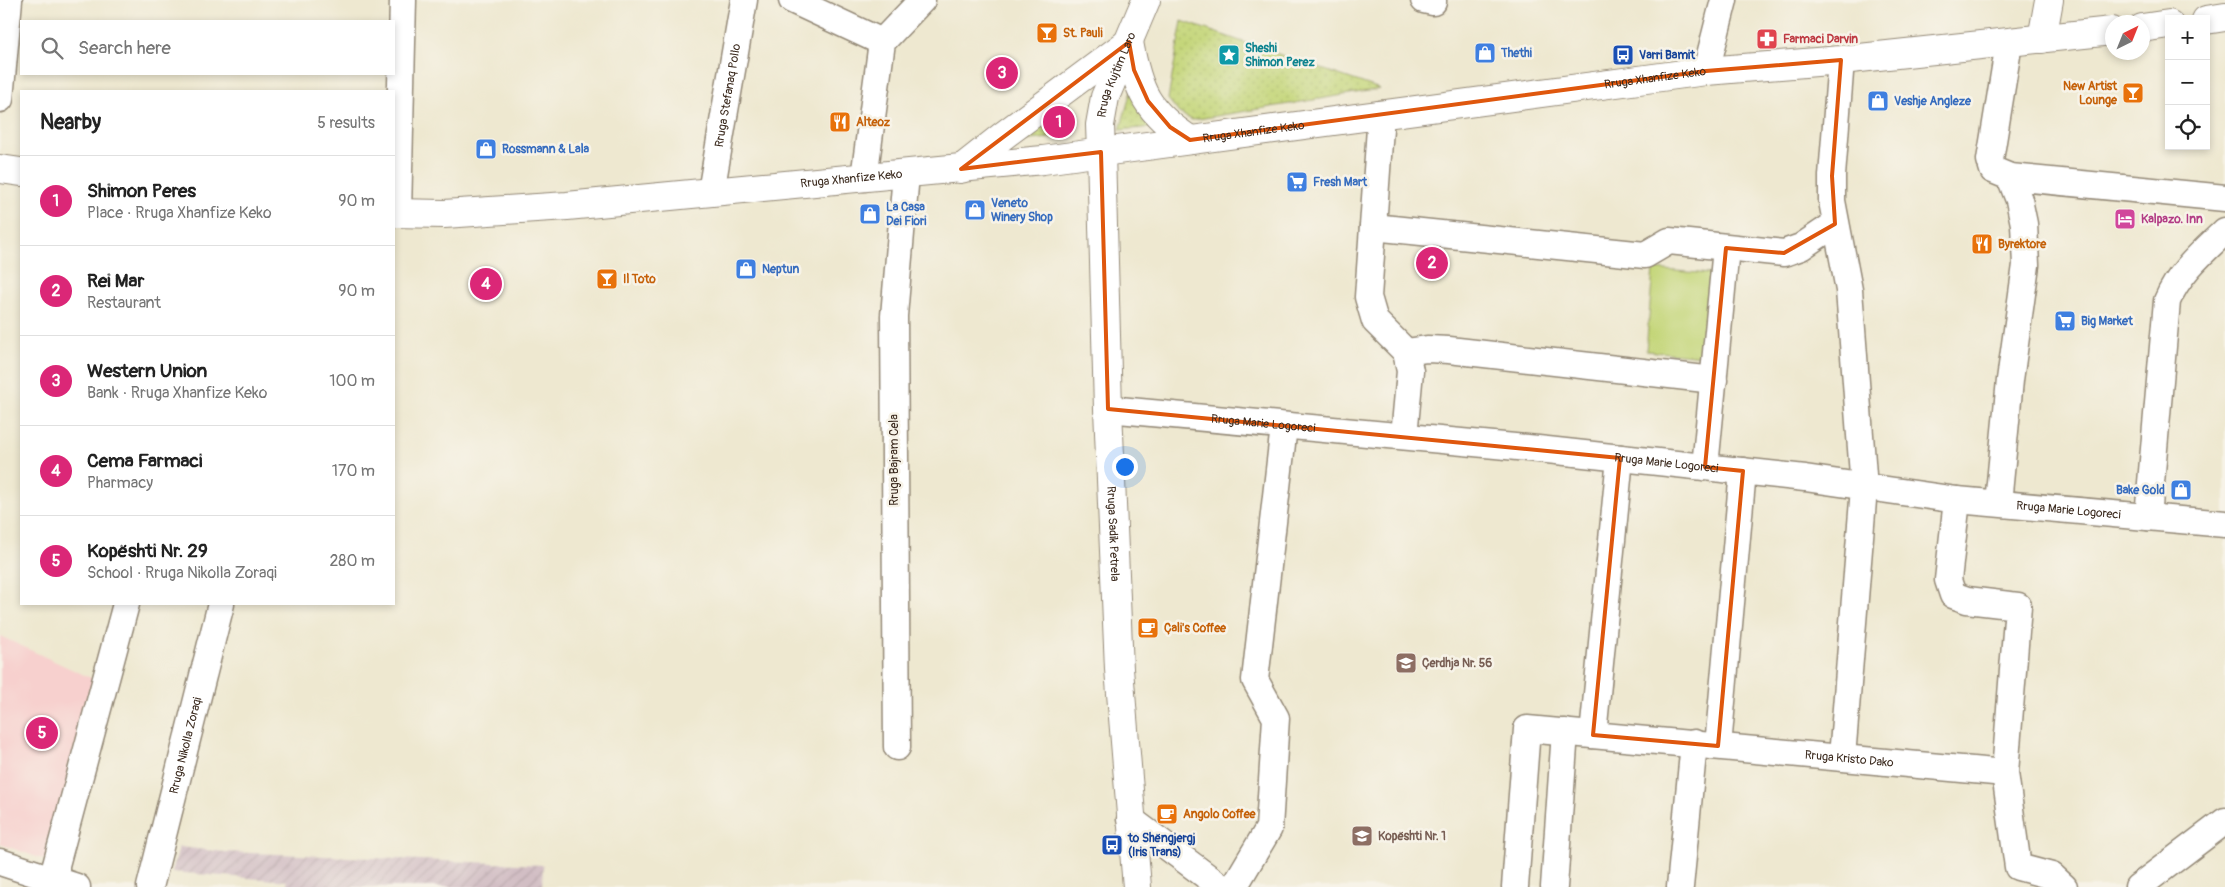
<!DOCTYPE html>
<meta charset="utf-8">
<style>
:root{--surface:#fff;--page:#f6f6f6;--text:#222;--muted:#767676;--line:#e0e0e0;--accent:#db2777}
body{margin:0;font-family:Pangolin,sans-serif;background:var(--page);color:var(--text)}
.controls{position:absolute;right:15px;top:15px;display:grid;overflow:hidden;border-radius:0px;box-shadow:0 2px 8px #0003}
.controls button{width:45px;height:45px;display:grid;place-items:center;padding:0;border:0;border-bottom:1px solid var(--line);background:var(--surface);color:var(--text);font:25px sans-serif}
.compass{position:absolute;left:2105px;top:15px;width:45px;height:45px;border-radius:50%;background:var(--surface);box-shadow:0 2px 8px #0003;rotate:43deg}
.you{position:absolute;left:1124px;top:466px;width:18px;height:18px;margin:-12px;border:4px solid #fff;border-radius:50%;background:#1a73e8;box-shadow:0 0 0 8px #1a73e833}
.badge{display:grid;place-items:center;width:32px;height:32px;border-radius:50%;background:var(--accent);color:#fff;font-size:16px;font-weight:700}
.pin{position:absolute;translate:-50% -50%;border:2px solid #fff;box-shadow:0 1px 5px #0006}
.list{margin:0;padding:0;list-style:none}
h2{display:flex;justify-content:space-between;align-items:center;height:65px;margin:0;padding:0 20px;font-size:21px}
h2 small{font-size:16px;font-weight:400;color:var(--muted)}
.list li{display:grid;grid-template-columns:32px 1fr auto;gap:15px;align-items:center;box-sizing:border-box;height:90px;padding:0 20px;border-top:1px solid var(--line)}
.list b{display:block;font-size:19px;white-space:nowrap}
.list p{margin:0;font-size:16px;white-space:nowrap;color:var(--muted)}
.list em{font-size:16px;font-style:normal;color:var(--muted)}
.icon{flex:none;width:28px;height:28px;fill:none;stroke:currentColor;stroke-width:2;stroke-linecap:round;stroke-linejoin:round}
.map{position:relative;flex:none;width:2225px;height:887px;overflow:hidden}
.search{position:absolute;background:var(--surface);box-shadow:0 2px 8px #0003;left:20px;top:20px;width:375px;height:55px;display:flex;align-items:center;gap:12px;box-sizing:border-box;padding:0 18px;border-radius:0px;color:var(--muted);font-size:19px}
.panel{position:absolute;background:var(--surface);box-shadow:0 2px 8px #0003;left:20px;top:90px;width:375px;height:515px;border-radius:0px}
.map>svg:first-child{display:block}
</style>
<div class="map">
<svg width="2225" height="887" viewBox="0 0 2225 887">
<defs>
<pattern id="industrial-furrows" width="10" height="10" patternUnits="userSpaceOnUse" patternTransform="scale(1.25)"><rect width="10" height="10" fill="#d2bec4"/><path d="M-1 1l2-2M0 10L10 0M9 11l2-2" fill="none" stroke="#b5a3a8"/></pattern>
<pattern id="grass-dots" width="8" height="8" patternUnits="userSpaceOnUse" patternTransform="scale(1.25)"><rect width="8" height="8" fill="#c3d577"/><path d="M2 2h.1M6 6h.1" fill="none" stroke="#a8b766" stroke-width="1.8" stroke-linecap="round"/></pattern>
</defs>
<rect width="100%" height="100%" fill="#f7f3e8"/>
<filter id="ink" filterUnits="userSpaceOnUse"><feTurbulence type="fractalNoise" baseFrequency=".02" numOctaves="2"/><feDisplacementMap in="SourceGraphic" scale="10" xChannelSelector="R" yChannelSelector="G"/><feConvolveMatrix kernelMatrix="1 2 1 2 8 2 1 2 1" color-interpolation-filters="sRGB"/></filter>
<filter id="wash" filterUnits="userSpaceOnUse"><feTurbulence type="fractalNoise" baseFrequency=".0096" numOctaves="4" result="noise"/><feDisplacementMap in="SourceGraphic" scale="20" xChannelSelector="R" yChannelSelector="G"/><feGaussianBlur stdDeviation="1.12" result="paint"/><feColorMatrix in="noise" values="0 0 0 0 0 0 0 0 0 0 0 0 0 0 0 0 0 1.4 0 .05"/><feComposite in="paint" operator="in"/></filter>
<g filter="url(#wash)">
<rect width="100%" height="100%" fill="#eee8d0"/>
<!-- built -->
<polygon fill="#f7d0ce" points="0,636 95,680 51,862 0,844"/>
<!-- industrial -->
<polygon fill="url(#industrial-furrows)" points="179,847 225,852 543,865 542,887 287,887 287,881 172,872"/>
<!-- grass -->
<g fill="url(#grass-dots)" stroke="#7f804a">
<polygon points="1182,21 1380,89 1192,120 1179,113 1168,99"/>
<polygon points="1131,91 1153,127 1120,130"/>
<polygon points="1066,96 1068,136 1011,142"/>
</g>
<!-- park -->
<polygon fill="#c3d577" stroke="#7f804a" points="1653,269 1710,274 1703,356 1646,351"/>
</g>
<g filter="url(#ink)">
<g fill="none" stroke-linecap="round" stroke-linejoin="round">
<!-- minor casing -->
<g stroke="#948977" stroke-width="29">
<g id="minor">
<polyline points="792,0 882,42"/>
<polyline points="1424,0 1433,2 1433,0"/>
<polyline points="2009,43 1990,160 1993,170 2010,177 2225,198"/>
<polyline points="1841,60 1832,176 1832,201 1849,290 1864,488 1842,757"/>
<polyline points="1706,71 1724,0"/>
<polyline points="0,99 9,0"/>
<polyline points="1381,114 1368,297 1375,321 1406,352 1410,371 1404,436"/>
<polyline points="864,178 882,42 922,0"/>
<path id="s1" d="M711,192L744,0"/>
<polyline points="398,213 403,0"/>
<polyline points="1373,227 1645,255 1669,241 1784,253 1801,247 1835,224"/>
<polyline points="1406,352 1427,349 1449,350 1714,380"/>
<path id="s2" d="M1108,409L1538,449L1805,478L1957,500L2225,524"/>
<polyline points="1705,467 1726,248"/>
<polyline points="1957,500 1948,580 1953,595 1967,600 2018,606 2005,773 2018,867 2052,876 2064,887"/>
<polyline points="1998,503 2010,380 2026,265 2024,224 2019,200 2010,177"/>
<path d="M2148,517L2167,301C2179,272 2203,252 2225,231"/>
<polyline points="1593,735 1620,458"/>
<polyline points="1718,746 1743,471"/>
<polyline points="897,747 894,316 906,174"/>
<polyline points="1130,819 1221,887"/>
<polyline points="0,862 77,887"/>
<polyline points="56,881 56,865 126,604"/>
<path id="s3" d="M150,887L221,604"/>
<polyline points="1234,887 1269,828 1276,718 1255,680 1284,426"/>
<path id="s4" d="M1515,887L1527,729L2005,773"/>
<polyline points="1554,887 1565,732"/>
<polyline points="1680,887 1694,743"/>
<polyline points="2138,887 2225,821"/>
</g>
</g>
<!-- tertiary casing -->
<g stroke="#948977" stroke-width="30">
<g id="tertiary">
<polyline points="2042,39 2049,0"/>
<path id="s5" d="M1101,152L1100,125L1105,97L1146,0"/>
</g>
</g>
<!-- secondary casing -->
<g stroke="#948977" stroke-width="30">
<g id="secondary">
<polyline points="2206,20 2225,17"/>
<polyline points="2142,28 2169,24"/>
<path id="s6" d="M1101,152L1108,409L1119,669L1137,887"/>
<polyline points="0,169 21,172"/>
<path d="M961,169L1004,135L1129,42C1138,92 1147,112 1190,140"/>
<path id="s7" d="M394,213L444,214L567,206L1043,160L1706,71L1841,60L2112,31"/>
</g>
</g>
<!-- minor -->
<use href="#minor" stroke="#fff" stroke-width="26"/>
<!-- tertiary -->
<use href="#tertiary" stroke="#fff" stroke-width="28"/>
<!-- secondary -->
<use href="#secondary" stroke="#fff" stroke-width="28"/>
</g>
</g>
<!-- marked area -->
<path fill="none" stroke="#df570d" stroke-width="4" stroke-linejoin="round" d="M1129,42L1134,70L1148,101L1170,127L1190,140L1706,71L1841,60L1832,176L1835,224L1784,253L1726,248L1705,467L1743,471L1718,746L1593,735L1620,458L1108,409L1101,152L961,169Z"/>
<!-- icons -->
<defs>
<g id="bar-square" transform="scale(1.125)"><rect x="-9" y="-9" width="18" height="18" rx="4" fill="#e8710a" stroke="#f7f3e8"/><path d="M-6-5H6L.8 .8V4.5H3.5V6h-7V4.5H-.8V.8Z" fill="#fff"/></g>
<g id="pharmacy-square" transform="scale(1.125)"><rect x="-9" y="-9" width="18" height="18" rx="4" fill="#e0444e" stroke="#f7f3e8"/><path d="M-2-6h4v4h4v4h-4v4h-4v-4h-4v-4h4Z" fill="#fff"/></g>
<g id="shop-square" transform="scale(1.125)"><rect x="-9" y="-9" width="18" height="18" rx="4" fill="#3f7fe0" stroke="#f7f3e8"/><path d="M-5-2.5h2.3a2.7 3.5 0 0 1 5.4 0H5L5.5 6h-11ZM-1.5-2.5h3a1.5 2.3 0 0 0-3 0Z" fill="#fff"/></g>
<g id="sight-square" transform="scale(1.125)"><rect x="-9" y="-9" width="18" height="18" rx="4" fill="#0f9aa8" stroke="#f7f3e8"/><path d="M0-6L1.8-2.2L6-1.7L2.9 1.2L3.7 5.4L0 3.3L-3.7 5.4L-2.9 1.2L-6-1.7L-1.8-2.2Z" fill="#fff"/></g>
<g id="bus-square" transform="scale(1.125)"><rect x="-9" y="-9" width="18" height="18" rx="4" fill="#1a4fb4" stroke="#f7f3e8"/><path d="M-5-6H5V4H4V6H2V4H-2V6H-4V4H-5ZM-3.5-4V0h7V-4ZM-3.5 1.2v1.5H-2V1.2ZM2 1.2v1.5H3.5V1.2Z" fill="#fff"/></g>
<g id="restaurant-square" transform="scale(1.125)"><rect x="-9" y="-9" width="18" height="18" rx="4" fill="#e8710a" stroke="#f7f3e8"/><path d="M-5-6h1v4h1v-4h1v4h1v-4h1v5L-1.5 .5V6h-2V.5L-5-1ZM5-6V6H3V1.5H1.5Q1.5-4 5-6Z" fill="#fff"/></g>
<g id="supermarket-square" transform="scale(1.125)"><rect x="-9" y="-9" width="18" height="18" rx="4" fill="#3f7fe0" stroke="#f7f3e8"/><path d="M-6-5.5h2.5l.6 2H6L4.5 2H-2.5L-4.4-4H-6ZM-1.5 3.2a1.3 1.3 0 1 0 .1 0ZM3 3.2a1.3 1.3 0 1 0 .1 0Z" fill="#fff"/></g>
<g id="hotel-square" transform="scale(1.125)"><rect x="-9" y="-9" width="18" height="18" rx="4" fill="#d1479c" stroke="#f7f3e8"/><path d="M-6-4.5h1.5V1H6V5H4.5V3h-9V5H-6ZM-4 0a1.8 1.8 0 1 1 3.6 0ZM.5 0V-2.5h3Q6-2.5 6 0Z" fill="#fff"/></g>
<g id="cafe-square" transform="scale(1.125)"><rect x="-9" y="-9" width="18" height="18" rx="4" fill="#e8710a" stroke="#f7f3e8"/><path d="M-5.5-4.5H6V0H3Q3 3.5 0 3.5H-2.5Q-5.5 3.5-5.5 0ZM3-3.2v2h1.7v-2ZM-6 4.5H4V6H-6Z" fill="#fff"/></g>
<g id="school-square" transform="scale(1.125)"><rect x="-9" y="-9" width="18" height="18" rx="4" fill="#8d6e63" stroke="#f7f3e8"/><path d="M0-5L7-2L0 1L-7-2ZM-4 1L0 2.5L4 1V4Q0 6-4 4Z" fill="#fff"/></g>
</defs>
<g fill-rule="evenodd">
<use href="#bar-square" x="1047" y="33"/>
<use href="#pharmacy-square" x="1767" y="39"/>
<use href="#shop-square" x="1485" y="53"/>
<use href="#sight-square" x="1229" y="55"/>
<use href="#bus-square" x="1623" y="55"/>
<use href="#bar-square" x="2133" y="93"/>
<use href="#shop-square" x="1878" y="101"/>
<use href="#restaurant-square" x="840" y="122"/>
<use href="#shop-square" x="486" y="149"/>
<use href="#supermarket-square" x="1297" y="182"/>
<use href="#shop-square" x="975" y="210"/>
<use href="#shop-square" x="870" y="214"/>
<use href="#hotel-square" x="2125" y="219"/>
<use href="#restaurant-square" x="1982" y="244"/>
<use href="#shop-square" x="746" y="269"/>
<use href="#bar-square" x="607" y="279"/>
<use href="#supermarket-square" x="2065" y="321"/>
<use href="#shop-square" x="2181" y="490"/>
<use href="#cafe-square" x="1148" y="628"/>
<use href="#school-square" x="1406" y="663"/>
<use href="#cafe-square" x="1167" y="814"/>
<use href="#school-square" x="1362" y="836"/>
<use href="#bus-square" x="1112" y="845"/>
</g>
<g text-anchor="middle" dominant-baseline="central" stroke-width="5" stroke-linejoin="round" paint-order="stroke">
<!-- food labels -->
<g font-size="12" font-weight="bold" fill="#c56008" stroke="#f7f3e8" text-anchor="start">
<text x="1063" y="33">St. Pauli</text>
<text x="2117" y="86" text-anchor="end">New Artist<tspan x="2117" dy="14">Lounge</tspan></text>
<text x="856" y="122">Alteoz</text>
<text x="1998" y="244">Byrektore</text>
<text x="623" y="279">Il Toto</text>
<text x="1164" y="628">Çali's Coffee</text>
<text x="1183" y="814">Angolo Coffee</text>
</g>
<!-- health labels -->
<g font-size="12" font-weight="bold" fill="#be3a42" stroke="#f7f3e8" text-anchor="start">
<text x="1783" y="39">Farmaci Darvin</text>
</g>
<!-- culture labels -->
<g font-size="12" font-weight="bold" fill="#0d838f" stroke="#f7f3e8" text-anchor="start">
<text x="1245" y="48">Sheshi<tspan x="1245" dy="14">Shimon Perez</tspan></text>
</g>
<!-- shop labels -->
<g font-size="12" font-weight="bold" fill="#366cbe" stroke="#f7f3e8" text-anchor="start">
<text x="1501" y="53">Thethi</text>
<text x="1894" y="101">Veshje Angleze</text>
<text x="502" y="149">Rossmann &amp; Lala</text>
<text x="1313" y="182">Fresh Mart</text>
<text x="991" y="203">Veneto<tspan x="991" dy="14">Winery Shop</tspan></text>
<text x="886" y="207">La Casa<tspan x="886" dy="14">Dei Fiori</tspan></text>
<text x="762" y="269">Neptun</text>
<text x="2081" y="321">Big Market</text>
<text x="2165" y="490" text-anchor="end">Bake Gold</text>
</g>
<!-- transit labels -->
<g font-size="12" font-weight="bold" fill="#164399" stroke="#f7f3e8" text-anchor="start">
<text x="1639" y="55">Varri Bamit</text>
<text x="1128" y="838">to Shëngjergj<tspan x="1128" dy="14">(Iris Trans)</tspan></text>
</g>
<!-- street labels -->
<g font-size="12" fill="#3b2a1e" stroke="#f7f3e8">
<text stroke="none"><textPath href="#s5" startOffset="80">Rruga Kujtim Laro</textPath></text>
<text stroke="none"><textPath href="#s7" startOffset="1269">Rruga Xhanfize Keko</textPath></text>
<text stroke="none"><textPath href="#s1" startOffset="98">Rruga Stefanaq Pollo</textPath></text>
<text stroke="none"><textPath href="#s7" startOffset="864">Rruga Xhanfize Keko</textPath></text>
<text stroke="none"><textPath href="#s7" startOffset="459">Rruga Xhanfize Keko</textPath></text>
<text stroke="none"><textPath href="#s2" startOffset="156">Rruga Marie Logoreci</textPath></text>
<text transform="translate(894 460) rotate(-90)">Rruga Bajram Cela</text>
<text stroke="none"><textPath href="#s2" startOffset="561">Rruga Marie Logoreci</textPath></text>
<text stroke="none"><textPath href="#s2" startOffset="966">Rruga Marie Logoreci</textPath></text>
<text stroke="none"><textPath href="#s6" startOffset="382">Rruga Sadik Petrela</textPath></text>
<text stroke="none"><textPath href="#s3" startOffset="146">Rruga Nikolla Zoraqi</textPath></text>
<text stroke="none"><textPath href="#s4" startOffset="482">Rruga Kristo Dako</textPath></text>
</g>
<!-- hotel labels -->
<g font-size="12" font-weight="bold" fill="#b23c85" stroke="#f7f3e8" text-anchor="start">
<text x="2141" y="219">Kalpazo. Inn</text>
</g>
<!-- education labels -->
<g font-size="12" font-weight="bold" fill="#785e54" stroke="#f7f3e8" text-anchor="start">
<text x="1422" y="663">Çerdhja Nr. 56</text>
<text x="1378" y="836">Kopështi Nr. 1</text>
</g>
</g>
</svg>
<div class="controls">
<button>+</button>
<button>−</button>
<button><svg class="icon" aria-label="locate" viewBox="0 0 24 24"><circle cx="12" cy="12" r="6"/><path d="M12 2v4M12 18v4M2 12h4M18 12h4"/></svg></button>
</div>
<svg class="compass" viewBox="-18 -18 36 36"><path d="M0-13l5 13h-10z" fill="#e53935"/><path d="M0 13l5-13h-10z" fill="#767676"/></svg>
<div class="you"></div>
<div class="pin badge" style="left:1059px;top:122px">1</div>
<div class="pin badge" style="left:1432px;top:263px">2</div>
<div class="pin badge" style="left:1002px;top:73px">3</div>
<div class="pin badge" style="left:486px;top:284px">4</div>
<div class="pin badge" style="left:42px;top:733px">5</div>
<div class="search"><svg class="icon" aria-label="search" viewBox="0 0 24 24"><circle cx="10" cy="10" r="6"/><path d="M15 15l6 6"/></svg>Search here</div>
<section class="panel">
<h2>Nearby<small>5 results</small></h2>
<ul class="list">
<li><span class="badge">1</span><div><b>Shimon Peres</b><p>Place · Rruga Xhanfize Keko</p></div><em>90 m</em></li>
<li><span class="badge">2</span><div><b>Rei Mar</b><p>Restaurant</p></div><em>90 m</em></li>
<li><span class="badge">3</span><div><b>Western Union</b><p>Bank · Rruga Xhanfize Keko</p></div><em>100 m</em></li>
<li><span class="badge">4</span><div><b>Cema Farmaci</b><p>Pharmacy</p></div><em>170 m</em></li>
<li><span class="badge">5</span><div><b>Kopështi Nr. 29</b><p>School · Rruga Nikolla Zoraqi</p></div><em>280 m</em></li>
</ul>
</section>
</div>
